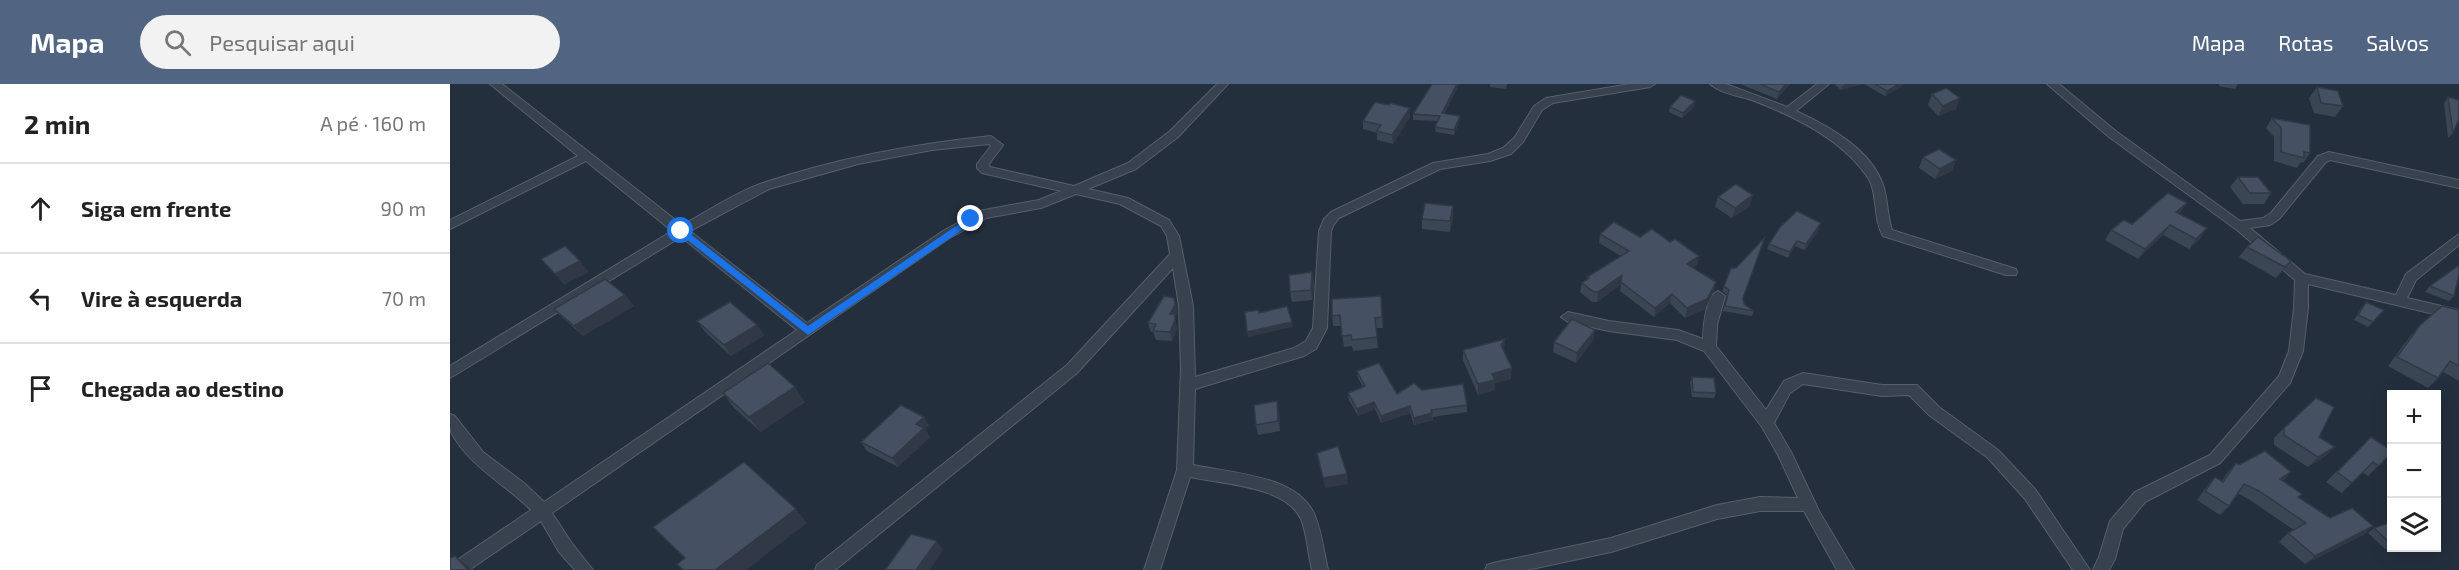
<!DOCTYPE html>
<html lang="pt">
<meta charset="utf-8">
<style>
:root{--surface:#fff;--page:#f2f2f2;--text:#222;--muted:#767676;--line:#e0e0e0;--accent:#516482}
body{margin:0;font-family:"Exo 2",sans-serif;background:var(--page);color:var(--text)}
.controls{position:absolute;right:18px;bottom:18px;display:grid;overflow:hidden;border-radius:0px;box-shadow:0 3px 15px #0003}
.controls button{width:54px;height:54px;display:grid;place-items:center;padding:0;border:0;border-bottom:2px solid var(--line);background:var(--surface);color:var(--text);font:30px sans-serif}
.stop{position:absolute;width:18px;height:18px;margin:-14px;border:4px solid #1a73e8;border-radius:50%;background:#fff}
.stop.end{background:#1a73e8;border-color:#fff;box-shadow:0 2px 6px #0008}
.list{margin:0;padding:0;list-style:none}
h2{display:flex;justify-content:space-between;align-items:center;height:78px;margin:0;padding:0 24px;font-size:26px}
h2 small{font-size:20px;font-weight:400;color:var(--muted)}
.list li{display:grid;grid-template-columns:39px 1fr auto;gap:18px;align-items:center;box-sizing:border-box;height:90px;padding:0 24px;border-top:2px solid var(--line)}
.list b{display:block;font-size:22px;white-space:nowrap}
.list em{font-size:20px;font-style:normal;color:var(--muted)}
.icon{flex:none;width:33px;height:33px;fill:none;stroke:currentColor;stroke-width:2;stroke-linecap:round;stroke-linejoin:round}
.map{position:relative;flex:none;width:2009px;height:486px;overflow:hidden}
header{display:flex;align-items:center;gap:36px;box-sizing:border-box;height:84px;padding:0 30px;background:var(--accent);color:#fff}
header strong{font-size:28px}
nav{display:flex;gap:33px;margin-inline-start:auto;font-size:21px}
.search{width:420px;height:54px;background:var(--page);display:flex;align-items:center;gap:15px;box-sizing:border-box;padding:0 21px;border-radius:33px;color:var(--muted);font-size:22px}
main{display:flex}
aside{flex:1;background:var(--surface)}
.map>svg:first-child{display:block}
</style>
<header>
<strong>Mapa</strong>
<div class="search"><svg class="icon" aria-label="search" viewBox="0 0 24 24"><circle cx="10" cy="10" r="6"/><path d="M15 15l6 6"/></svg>Pesquisar aqui</div>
<nav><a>Mapa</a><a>Rotas</a><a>Salvos</a></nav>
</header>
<main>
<aside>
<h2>2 min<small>A pé · 160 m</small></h2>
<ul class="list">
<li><svg class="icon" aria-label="ahead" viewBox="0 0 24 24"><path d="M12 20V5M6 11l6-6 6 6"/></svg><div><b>Siga em frente</b></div><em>90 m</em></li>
<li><svg class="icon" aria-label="left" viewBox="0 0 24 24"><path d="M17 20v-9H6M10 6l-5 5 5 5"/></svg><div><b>Vire à esquerda</b></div><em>70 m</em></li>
<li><svg class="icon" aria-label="arrive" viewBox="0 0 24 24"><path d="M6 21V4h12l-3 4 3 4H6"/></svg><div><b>Chegada ao destino</b></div></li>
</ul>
</aside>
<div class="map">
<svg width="2009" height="486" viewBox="0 0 2009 486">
<rect width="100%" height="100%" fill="#242f3e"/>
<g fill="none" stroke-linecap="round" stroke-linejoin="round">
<!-- street casing -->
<g stroke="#565f6c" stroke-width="2">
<g id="street">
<path d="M40,0H52L232,141C257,128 286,108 313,99C387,74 464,60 541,52L553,61L539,80L540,83L624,102L678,79L720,47L767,0H778L728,53L686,85L638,105L678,114L719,136L729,152L743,222L745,293L844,264L856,257L863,244L869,147L874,135L881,128L983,79L1038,70L1053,64L1065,53L1084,22L1096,14L1180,0H1205L1200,3L1103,19L1092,26L1073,58L1061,70L1040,77L990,85L889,134L884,140L881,147L877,244L866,265L854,272L745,305L743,381C781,389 849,391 865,432C872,449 874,469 878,486H862C858,470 857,450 851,435C836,402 772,400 740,393L710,486H694L727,386L731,285L729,222L723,184L627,289L385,486H365L367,481L617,281L720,170L717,152L711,142L670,120L626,110L591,124L536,134L501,153L102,429L121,458L143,486H125L109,468L91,437L19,486H0V481L81,426C56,401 18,381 1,348C0,344 0,336 0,330L5,332L33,368L74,399L94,418L347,246L231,153L0,294V282L222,147L136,77L0,145V136L128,72ZM539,60L541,62L527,80V84L532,89L611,107L589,116L529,127L493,147L357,239L240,147L319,105L408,80L482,66Z"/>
<path d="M1260,0H1276L1337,23L1367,0H1379L1346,27C1378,42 1421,65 1433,101C1438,115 1437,131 1442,146L1566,185L1567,188L1566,191H1556L1433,152C1422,133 1429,108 1416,91C1390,54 1343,32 1302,16C1289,12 1270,9 1260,0Z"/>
<polygon points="1597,0 1609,0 1667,48 1790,137 1813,134 1821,129 1868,72 1879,68 2009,96 2009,104 1880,76 1876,78 1829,135 1820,141 1800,144 1855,190 1946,211 1956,190 2009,150 2009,161 1966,196 1957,214 2009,226 2009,236 1858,200 1858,224 1853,267 1840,299 1770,379 1695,418 1673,445 1665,475 1659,486 1643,486 1649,473 1660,437 1685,408 1760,371 1829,292 1839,267 1844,224 1845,196 1787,146 1659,53"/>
<path d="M1268,207L1275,212L1267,241L1266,262L1316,326L1334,297L1353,289L1432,301H1467L1489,323L1548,366L1585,405L1640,486H1623L1575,415L1538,374L1479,331L1459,311L1432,312L1353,300L1340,309L1324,339L1341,368L1370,429L1404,486H1387L1354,427H1310L1267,435L1161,468L1077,486H1035L1037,481L1043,479L1161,454L1267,421L1310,413L1348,414L1328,371L1312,343L1254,267L1227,256L1159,247L1118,238L1111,233L1118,228L1159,237L1228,246L1253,255C1253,243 1256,211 1268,207Z"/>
</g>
</g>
<!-- street -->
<use href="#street" fill="#38414e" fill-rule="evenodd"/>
</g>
<!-- wall -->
<g fill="#3b4654">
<polygon points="981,0 1009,0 994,30 1010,32 1009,38 1004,51 986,48 985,43 988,37 963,36 963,30 982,0"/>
<polygon points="1040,0 1057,0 1056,5 1040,3"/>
<polygon points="1290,0 1340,0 1327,15"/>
<polygon points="1384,0 1412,0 1391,6"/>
<polygon points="1414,0 1455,0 1435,12"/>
<polygon points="1769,0 1788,0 1785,5 1769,2"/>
<polygon points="1867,3 1893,22 1885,33 1864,29 1859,14"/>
<polygon points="1482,10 1506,25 1488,32 1478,21"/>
<polygon points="1998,13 2003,49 1998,54 1994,19"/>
<polygon points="1220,23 1244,23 1232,34 1219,28"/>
<polygon points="960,33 943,60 927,56 927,49 913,45 913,37"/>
<polygon points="1822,34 1860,69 1853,79 1851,78 1847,84 1824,77 1824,53 1816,44"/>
<polygon points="1473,73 1502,87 1485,95 1469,84"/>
<polygon points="1788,93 1821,109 1814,120 1793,120 1780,103"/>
<polygon points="1268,113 1300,122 1282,134 1265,123"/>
<polygon points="1729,129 1751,154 1739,165 1713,151 1688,175 1655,156 1661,146"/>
<polygon points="1003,132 1000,148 972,145 972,135"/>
<polygon points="1369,145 1355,166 1345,162 1338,174 1317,165 1319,160"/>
<polygon points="1150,150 1190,153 1220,158 1249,172 1247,181 1243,184 1264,207 1255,225 1235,234 1220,219 1204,233 1170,207 1171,200 1147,218 1142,218 1130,208 1132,199 1137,195 1137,193 1171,172 1149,159"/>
<polygon points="1797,163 1841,177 1826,194 1789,173"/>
<polygon points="864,199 862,216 842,218 840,208"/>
<polygon points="1274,202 1293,215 1294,220 1304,227 1302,232 1273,227 1277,211 1272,207"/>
<polygon points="1980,202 2004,212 1999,217 1975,208"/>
<polygon points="175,211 184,222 133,252 114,235 104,225"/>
<polygon points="931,212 933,244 926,244 928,264 903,267 902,262 894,263 891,242 883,242 882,232"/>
<polygon points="724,214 727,223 727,230 725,233 727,245 722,257 706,256 703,248 701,248 698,239"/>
<polygon points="1916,218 1934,226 1918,243 1904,236 1912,223"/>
<polygon points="2009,226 2009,297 1993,288 1988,294 1978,304 1938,282 1961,251 1970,241"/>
<polygon points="247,237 307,241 314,251 281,272 255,248"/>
<polygon points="1145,246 1143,256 1126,279 1103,268 1104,258"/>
<polygon points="1013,266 1054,266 1061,295 1045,299 1045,306 1028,311 1013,276"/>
<polygon points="907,287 947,310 972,306 1017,321 1017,328 983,333 983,336 964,341 960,329 931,339 925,325 908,332 899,316 898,309 913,303 908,294"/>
<polygon points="1242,293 1266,309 1264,314 1242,313 1240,298"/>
<polygon points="273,309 355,318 311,348 284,324"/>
<polygon points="829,328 830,347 808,351 806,341"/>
<polygon points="479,342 475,345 480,353 448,383 417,367 411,358"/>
<polygon points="1834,344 1869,353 1885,363 1874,373 1858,383 1824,361 1824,354"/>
<polygon points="1911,363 1941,369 1918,392 1912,388 1892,409 1876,398"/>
<polygon points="1786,379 1789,381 1841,388 1833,397 1848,413 1880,434 1923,442 1913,451 1855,480 1829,458 1838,449 1844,446 1800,416 1787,409 1779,422 1770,431 1747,416 1757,402 1765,393 1772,397 1778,388"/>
<polygon points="1941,438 1941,463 1935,465 1918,449 1924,444"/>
</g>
<!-- shaded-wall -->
<g fill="#303945">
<polygon points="1007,0 1009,0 992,35 992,29"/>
<polygon points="1336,0 1340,0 1327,15 1329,8"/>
<polygon points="1395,0 1412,0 1391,6 1393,1"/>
<polygon points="1449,0 1455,0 1435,12 1437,7"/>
<polygon points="1510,14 1506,25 1488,32 1493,22"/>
<polygon points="1245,17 1244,23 1232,34 1233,29"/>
<polygon points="960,24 960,33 943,60 942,51"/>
<polygon points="1010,32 1009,38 1004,51 1004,46"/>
<polygon points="1506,76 1502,87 1485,95 1490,85"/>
<polygon points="1303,111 1300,122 1282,134 1285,124"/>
<polygon points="1737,119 1730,129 1719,138 1726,128"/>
<polygon points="1003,122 1003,132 1000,148 1000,137"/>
<polygon points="1371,139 1369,145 1355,166 1356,160"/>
<polygon points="1720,141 1713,151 1688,175 1695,165"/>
<polygon points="1757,144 1751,154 1739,165 1746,155"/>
<polygon points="1347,157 1345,162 1338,174 1340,168"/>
<polygon points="1249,172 1247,181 1235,189 1237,180"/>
<polygon points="130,177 139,188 114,201 105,190"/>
<polygon points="1841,177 1832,188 1826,194 1835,183"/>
<polygon points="862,188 864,199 862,216 861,206"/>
<polygon points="1172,191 1171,200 1147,218 1148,208"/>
<polygon points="1266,198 1264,207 1255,225 1235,234 1237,224"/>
<polygon points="1222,210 1220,219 1204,233 1205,224"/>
<polygon points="175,211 184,222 133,252 124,242"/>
<polygon points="724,214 727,223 727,230 725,233 727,245 722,257 720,248 720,230"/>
<polygon points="842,238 843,243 798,253 797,248"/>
<polygon points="307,241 314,251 281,272 274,261"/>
<polygon points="1145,246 1143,256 1126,279 1127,269"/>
<polygon points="1055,255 1054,266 1050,271 1051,261"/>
<polygon points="1062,284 1061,295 1045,299 1045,306 1028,311 1028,300 1042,290"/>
<polygon points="345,303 355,318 311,348 299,333"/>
<polygon points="827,317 829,328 830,347 828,337"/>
<polygon points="924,318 925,325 908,332 907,325"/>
<polygon points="960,322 960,329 931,339 931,332"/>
<polygon points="982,329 983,336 964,341 964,334"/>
<polygon points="474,333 479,342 475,345 480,353 448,383 442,374 466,340"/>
<polygon points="1885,363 1874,373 1858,383 1868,373"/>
<polygon points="1841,388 1833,397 1830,395"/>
<polygon points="897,390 898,400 875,404 873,394"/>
<polygon points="346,425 357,439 296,486 265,486"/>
<polygon points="1923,442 1913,451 1855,480 1865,472"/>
<polygon points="487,457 493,466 480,486 466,486"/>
<polygon points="5,472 23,486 18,486"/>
</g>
<!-- building -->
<g fill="#455162" stroke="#303945" stroke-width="1.5">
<polygon points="982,0 1007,0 992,29 1010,32 1004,46 985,43 990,32 963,30"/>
<polygon points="1310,0 1336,0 1329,8"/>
<polygon points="1425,0 1449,0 1437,7"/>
<polygon points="1867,3 1888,7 1893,22 1871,19"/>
<polygon points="1496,4 1510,14 1493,22 1482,10"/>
<polygon points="1231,11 1245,17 1233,29 1220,23"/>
<polygon points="1998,13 2009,16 2009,35 2003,49"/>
<polygon points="925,18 939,21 940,19 960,24 942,51 927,47 931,41 913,37"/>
<polygon points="1822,34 1860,41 1860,69 1854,68 1854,74 1831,68 1831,44"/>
<polygon points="1489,65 1506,76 1490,85 1473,73"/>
<polygon points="1788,93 1808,93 1821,109 1800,109"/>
<polygon points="1286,100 1303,111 1285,124 1268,113"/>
<polygon points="1718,109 1737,119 1726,128 1757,144 1746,155 1720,141 1695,165 1661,146 1674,136 1682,140"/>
<polygon points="975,119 1003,122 1000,137 972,135"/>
<polygon points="1347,127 1371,139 1356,160 1347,157 1340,168 1319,160 1330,143"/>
<polygon points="1164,138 1190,153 1202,145 1220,158 1225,155 1249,172 1237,180 1266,198 1257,215 1237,224 1222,210 1205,224 1171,198 1172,191 1148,208 1144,208 1132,199 1139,194 1137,193 1179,167 1150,150"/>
<polygon points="1315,153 1293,214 1294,220 1304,227 1275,222 1279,206 1274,202 1281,184 1286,184"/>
<polygon points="1808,153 1841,177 1835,183 1797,163"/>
<polygon points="115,162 130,177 105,190 91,175"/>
<polygon points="2009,181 2009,191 2004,212 1980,202"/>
<polygon points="862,188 861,206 840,208 839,191"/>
<polygon points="155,195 175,211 124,242 104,225"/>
<polygon points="714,212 724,214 725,221 720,230 725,230 725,236 720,248 703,247 706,240 698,239"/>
<polygon points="931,212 932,233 925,234 927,253 902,256 901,251 892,252 890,231 882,232 882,215"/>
<polygon points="280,218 307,241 274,261 247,237"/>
<polygon points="1916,218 1934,226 1923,238 1908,231"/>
<polygon points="837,222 842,238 797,248 795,228 808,226 809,229"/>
<polygon points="1992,222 2009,226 2009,282 2000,277 1988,294 1947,273 1970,241"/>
<polygon points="1122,235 1145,246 1127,269 1104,258"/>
<polygon points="1055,255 1051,261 1062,284 1042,290 1045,296 1028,300 1013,266"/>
<polygon points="318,279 345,303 299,333 273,309"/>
<polygon points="929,279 947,310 964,299 972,306 1013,300 1017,321 981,326 982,329 964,334 960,322 931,332 924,318 907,325 898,309 915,302 907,287"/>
<polygon points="1242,293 1264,294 1266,309 1243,308"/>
<polygon points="1866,314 1884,323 1869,353 1885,363 1868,373 1834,351 1834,344"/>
<polygon points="827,317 828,337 806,341 804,321"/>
<polygon points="451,321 474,333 466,340 474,344 442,374 411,358"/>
<polygon points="1921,353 1941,366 1941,369 1929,382 1923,378 1902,399 1887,388"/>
<polygon points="888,362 897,390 873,394 867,369"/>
<polygon points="1815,367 1841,388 1830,395 1852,410 1848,413 1880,434 1902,424 1923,442 1865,472 1838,449 1856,439 1809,407 1794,400 1779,422 1755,407 1765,393 1773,398 1786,379 1789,381"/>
<polygon points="294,378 346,425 265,486 233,486 227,480 235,474 203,443"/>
<polygon points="1941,438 1941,460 1924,444"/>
<polygon points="461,450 487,457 466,486 435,486"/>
<polygon points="5,472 18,486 0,486 0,474"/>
</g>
<!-- route -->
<polygon fill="#1a73e8" points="521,132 525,133 525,137 358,251 226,147 234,145 358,242"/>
</svg>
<div class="controls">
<button>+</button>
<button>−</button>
<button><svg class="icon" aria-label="layers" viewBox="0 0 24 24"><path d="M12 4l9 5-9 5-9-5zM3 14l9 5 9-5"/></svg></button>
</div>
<div class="stop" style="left:231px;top:147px"></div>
<div class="stop end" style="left:521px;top:135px"></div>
</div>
</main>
